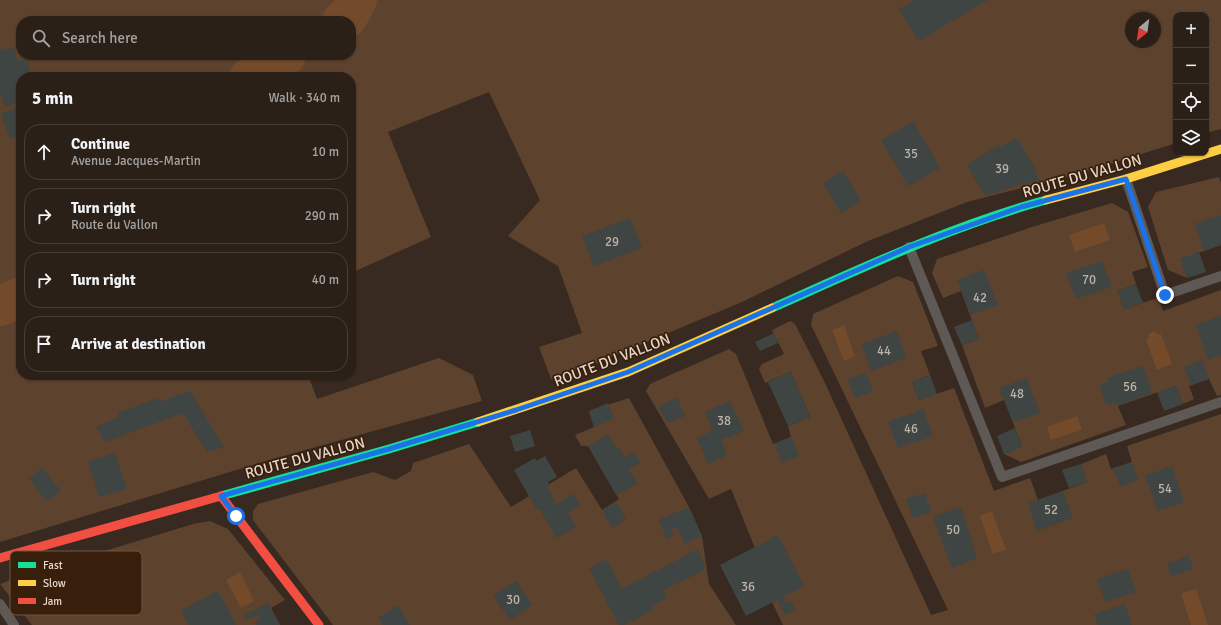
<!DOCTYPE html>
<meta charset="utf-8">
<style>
:root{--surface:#2a2018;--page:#362d25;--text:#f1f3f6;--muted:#a5a3a2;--line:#463e37}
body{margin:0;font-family:Signika,sans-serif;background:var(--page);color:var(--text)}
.controls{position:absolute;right:12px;top:12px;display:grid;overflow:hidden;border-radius:8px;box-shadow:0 1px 3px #0004}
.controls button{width:36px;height:36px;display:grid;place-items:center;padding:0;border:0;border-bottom:1px solid var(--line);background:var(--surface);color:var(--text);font:20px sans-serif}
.compass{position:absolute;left:1125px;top:12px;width:36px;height:36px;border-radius:50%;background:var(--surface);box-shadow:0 1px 3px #0004;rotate:209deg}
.stop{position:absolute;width:12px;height:12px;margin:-9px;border:3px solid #1a73e8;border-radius:50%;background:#fff}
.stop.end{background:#1a73e8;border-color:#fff;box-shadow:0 1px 4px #0008}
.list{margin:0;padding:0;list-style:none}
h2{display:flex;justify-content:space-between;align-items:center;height:52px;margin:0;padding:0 16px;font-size:17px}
h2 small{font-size:13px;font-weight:400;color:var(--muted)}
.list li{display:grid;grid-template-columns:26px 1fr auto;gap:12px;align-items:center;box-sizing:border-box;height:56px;margin:0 8px 8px;padding:0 8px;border:1px solid var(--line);border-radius:16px}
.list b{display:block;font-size:15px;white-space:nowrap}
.list p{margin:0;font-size:13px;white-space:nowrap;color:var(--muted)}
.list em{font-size:13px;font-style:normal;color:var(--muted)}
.icon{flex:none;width:22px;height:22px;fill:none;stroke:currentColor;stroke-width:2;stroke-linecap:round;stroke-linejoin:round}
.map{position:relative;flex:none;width:1221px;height:625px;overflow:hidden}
.search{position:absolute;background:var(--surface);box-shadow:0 1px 3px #0004;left:16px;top:16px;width:340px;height:44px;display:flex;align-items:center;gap:10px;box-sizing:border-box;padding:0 14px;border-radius:16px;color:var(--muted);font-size:15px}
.panel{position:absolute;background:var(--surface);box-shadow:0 1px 3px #0004;left:16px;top:72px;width:340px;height:308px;border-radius:16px}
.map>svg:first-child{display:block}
</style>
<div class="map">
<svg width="1221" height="625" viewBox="0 0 1221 625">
<rect width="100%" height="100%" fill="#382a20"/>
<!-- green -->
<g fill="#5d422e" fill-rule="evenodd">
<path d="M0,0H1221V129L1206,133V15H1176V143L1085,172L967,202L868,241L742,302L604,360L551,379L539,347L582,333L558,266L508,236L540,200L489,92L388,132L431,237L351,273V77H21V375H308L317,399L439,358L473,375L482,401L269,460L0,542ZM1131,18H1155V42H1131ZM21,21H351V55H21Z"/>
<polygon points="1219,177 1221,183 1221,245 1181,259 1187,278 1168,270 1148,207 1156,192"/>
<polygon points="1112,203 1128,212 1148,267 1132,272 1136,284 1118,291 1124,309 1158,298 1163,311 1221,290 1221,395 1217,396 1209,379 1189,386 1194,399 1183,404 1176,386 1118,406 1126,425 1021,462 1004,454 1022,446 1004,400 985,408 962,345 979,339 961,291 943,298 932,273 937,259 1032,227"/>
<polygon points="898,276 913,282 938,346 921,351 930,375 912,382 919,400 954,388 994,491 1030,478 1038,500 1087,482 1081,464 1106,454 1111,469 1132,462 1127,446 1221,414 1221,625 783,625 772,602 778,535 755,548 731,489 709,499 646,391 650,384 729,349 736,354 773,444 791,437 788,426 810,417 791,372 765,383 759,369 762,364 784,354 772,330 790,321 795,324 825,383 931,615 948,610 811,325 813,314"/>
<polygon points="629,398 689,507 702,536 709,584 736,625 333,625 253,520 253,511 258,504 373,472 395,480 411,471 413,463 469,444 511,507 576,468 602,510 619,499 588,446 581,446 575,435 594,427 589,411"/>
<polygon points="210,521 228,529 285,600 271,608 280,625 32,625 0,584 16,578 45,595 66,580 59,565 193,524"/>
</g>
<!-- water -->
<g fill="#734b2b">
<polygon points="1104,223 1110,240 1075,252 1069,235"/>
<polygon points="844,325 855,356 844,361 832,330"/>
<polygon points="1154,331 1159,335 1161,334 1172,364 1157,370 1146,340 1148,339 1149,334"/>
<polygon points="1077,416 1082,430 1051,440 1047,427"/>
<polygon points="992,511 1006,550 993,554 980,516"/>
<polygon points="240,572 254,601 241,608 226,580"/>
<polygon points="1196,589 1208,625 1191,625 1181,594"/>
</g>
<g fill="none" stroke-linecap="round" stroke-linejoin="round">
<!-- river -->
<g stroke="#734b2b" stroke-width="40">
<polyline points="342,21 347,18 357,0"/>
<polyline points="250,77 286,55"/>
<polyline points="0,306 21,297"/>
</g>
</g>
<!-- building -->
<g fill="#3e4543">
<polygon points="915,0 988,0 918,41 899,9"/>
<polygon points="13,47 18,61 26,59 31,74 21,77 21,135 10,139 1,114 19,107 18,103 5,107 0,93 0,51"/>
<polygon points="913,121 940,168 908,186 881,140"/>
<polygon points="1017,138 1037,172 1035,173 1040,181 1022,184 985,196 967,165 999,145 1001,147"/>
<polygon points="843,171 861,201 841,213 823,183"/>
<polygon points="1221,215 1221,245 1204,251 1195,224"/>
<polygon points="630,218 642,248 594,266 582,236"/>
<polygon points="1199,252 1206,272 1187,278 1180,259"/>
<polygon points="1102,261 1112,287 1076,299 1066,273"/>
<polygon points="984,270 998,305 971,315 957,280"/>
<polygon points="1136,284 1143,303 1124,309 1118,291"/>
<polygon points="1221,316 1221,355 1208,360 1196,325"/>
<polygon points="972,320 979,339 962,345 954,327"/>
<polygon points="897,331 906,358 871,371 862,344"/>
<polygon points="774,333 778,343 760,351 755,342"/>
<polygon points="1202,360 1209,379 1191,385 1184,367"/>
<polygon points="1143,366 1152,393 1117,406 1116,403 1109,405 1105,403 1100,387 1102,383 1108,382 1107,378"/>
<polygon points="791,372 810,417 788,426 768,382"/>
<polygon points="866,373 873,391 855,398 848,379"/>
<polygon points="930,375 937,394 919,400 912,382"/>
<polygon points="1027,378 1040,413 1013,422 999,388"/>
<polygon points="1176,386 1183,404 1164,411 1157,392"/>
<polygon points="190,391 224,447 207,452 183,413 105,442 96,427 119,417 118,413 159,398 160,402"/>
<polygon points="677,398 685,416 668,423 658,406"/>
<polygon points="730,401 744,431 721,440 727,455 708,464 697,438 713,430 705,412"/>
<polygon points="608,403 614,419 594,427 589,411"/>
<polygon points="923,409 933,436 898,448 888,422"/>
<polygon points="1015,428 1022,447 1004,454 997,436"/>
<polygon points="530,430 535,446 515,452 510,436"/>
<polygon points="608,434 616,448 619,447 625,457 634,452 640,463 629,469 637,484 616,495 588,446"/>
<polygon points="791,437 799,456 782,463 775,444"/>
<polygon points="115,453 127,489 99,497 88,461"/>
<polygon points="545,456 557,477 548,482 550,485 547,486 556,504 574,494 580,505 568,512 576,527 556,538 540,509 537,510 514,470 535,458 536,461"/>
<polygon points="1132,462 1138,480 1120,487 1113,468"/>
<polygon points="1081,464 1087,482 1069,488 1062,470"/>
<polygon points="1172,466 1184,502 1158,511 1145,476"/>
<polygon points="42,468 61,491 47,501 29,479"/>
<polygon points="1063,491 1073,518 1037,531 1028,503"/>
<polygon points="925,493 931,512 913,518 906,499"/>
<polygon points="616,502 626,519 612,528 602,510"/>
<polygon points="689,507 702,536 685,544 677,527 671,530 674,536 667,539 659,520"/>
<polygon points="961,507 977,558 952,568 933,517"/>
<polygon points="778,535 804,586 783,597 786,601 791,601 795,610 785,615 777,600 746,616 720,565"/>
<polygon points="698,549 705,566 703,571 663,590 667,598 652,606 653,610 624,625 619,625 589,568 607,559 622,589"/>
<polygon points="1189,556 1193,569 1171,576 1167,564"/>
<polygon points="1128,569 1136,592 1105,602 1097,579"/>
<polygon points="516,581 532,605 510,620 493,596"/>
<polygon points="218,591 236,625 189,625 181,610"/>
<polygon points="268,603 279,625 256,625 255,622 261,619 258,614 246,620 244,615"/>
<polygon points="1125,604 1132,625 1098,625 1094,614"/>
<polygon points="398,605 410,625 383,625 378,618"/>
</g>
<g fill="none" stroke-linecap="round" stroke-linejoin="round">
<!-- lane -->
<g stroke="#5f5955" stroke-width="10">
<polyline points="1126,179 1165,295 1221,276"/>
<polyline points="909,247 1002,477 1221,402"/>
<polyline points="0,604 14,625"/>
</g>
<!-- fast -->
<g stroke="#16e098" stroke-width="9">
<path d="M772,308C862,268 951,226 1046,200"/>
<polyline points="221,496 389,449 478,422"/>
</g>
<!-- slow -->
<g stroke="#ffcf43" stroke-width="9">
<polyline points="1046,200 1126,179 1221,149"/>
<polyline points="478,422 628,372 772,308"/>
</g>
<!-- jam -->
<g stroke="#f24e42" stroke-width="9">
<polyline points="221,496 319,625"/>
<polyline points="0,558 221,496"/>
</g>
</g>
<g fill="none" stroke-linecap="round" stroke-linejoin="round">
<!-- route -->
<polyline stroke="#1a73e8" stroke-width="5" points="236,516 221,496 389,449 516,410 628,372 909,247 1021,207 1126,179 1165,295"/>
</g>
<g text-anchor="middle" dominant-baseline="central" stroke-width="3.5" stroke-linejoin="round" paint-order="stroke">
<!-- number labels -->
<g font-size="13" fill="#bcb2a8">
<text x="911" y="154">35</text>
<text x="1002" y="169">39</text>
<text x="612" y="242">29</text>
<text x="1089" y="280">70</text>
<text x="980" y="298">42</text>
<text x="884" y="351">44</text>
<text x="1130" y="387">56</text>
<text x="1017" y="394">48</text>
<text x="724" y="421">38</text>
<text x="911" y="429">46</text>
<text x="1165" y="489">54</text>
<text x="1051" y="510">52</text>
<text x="953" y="530">50</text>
<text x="748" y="587">36</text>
<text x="513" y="600">30</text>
</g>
<!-- street labels -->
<g font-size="15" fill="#e6d6ca" stroke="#371f0c">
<text transform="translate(1082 176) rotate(-16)">ROUTE DU VALLON</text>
<text transform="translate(612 360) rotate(-21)">ROUTE DU VALLON</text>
<text transform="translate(305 458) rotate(-15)">ROUTE DU VALLON</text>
</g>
</g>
<!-- legend -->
<rect x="10" y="551" width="132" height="64" rx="6" fill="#371f0c" stroke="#6c5645" stroke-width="1"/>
<rect x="18" y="562" width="18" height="6" fill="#16e098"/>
<rect x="18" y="580" width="18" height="6" fill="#ffcf43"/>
<rect x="18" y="598" width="18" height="6" fill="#f24e42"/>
<g font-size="11" fill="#e6d6ca">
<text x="43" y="569">Fast</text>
<text x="43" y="587">Slow</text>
<text x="43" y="605">Jam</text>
</g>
</svg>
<div class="controls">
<button>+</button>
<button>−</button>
<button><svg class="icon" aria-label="locate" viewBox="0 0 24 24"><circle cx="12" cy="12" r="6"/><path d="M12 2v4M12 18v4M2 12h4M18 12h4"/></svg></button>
<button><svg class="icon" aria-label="layers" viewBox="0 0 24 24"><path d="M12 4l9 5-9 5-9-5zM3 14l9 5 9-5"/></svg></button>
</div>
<svg class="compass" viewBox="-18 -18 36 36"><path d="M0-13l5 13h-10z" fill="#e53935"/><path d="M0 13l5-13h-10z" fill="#a5a3a2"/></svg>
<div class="stop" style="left:236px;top:516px"></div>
<div class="stop end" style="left:1165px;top:295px"></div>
<div class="search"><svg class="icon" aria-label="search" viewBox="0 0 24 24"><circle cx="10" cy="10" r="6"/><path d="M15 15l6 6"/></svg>Search here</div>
<section class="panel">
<h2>5 min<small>Walk · 340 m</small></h2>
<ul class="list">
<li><svg class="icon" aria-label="ahead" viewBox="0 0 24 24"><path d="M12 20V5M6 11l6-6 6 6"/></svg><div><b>Continue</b><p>Avenue Jacques-Martin</p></div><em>10 m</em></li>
<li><svg class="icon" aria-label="right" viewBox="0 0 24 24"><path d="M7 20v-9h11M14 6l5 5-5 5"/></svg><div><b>Turn right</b><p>Route du Vallon</p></div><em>290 m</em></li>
<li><svg class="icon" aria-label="right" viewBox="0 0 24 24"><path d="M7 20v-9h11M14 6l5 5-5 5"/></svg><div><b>Turn right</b></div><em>40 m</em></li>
<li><svg class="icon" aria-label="arrive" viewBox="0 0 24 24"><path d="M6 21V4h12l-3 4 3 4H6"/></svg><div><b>Arrive at destination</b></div></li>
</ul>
</section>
</div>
